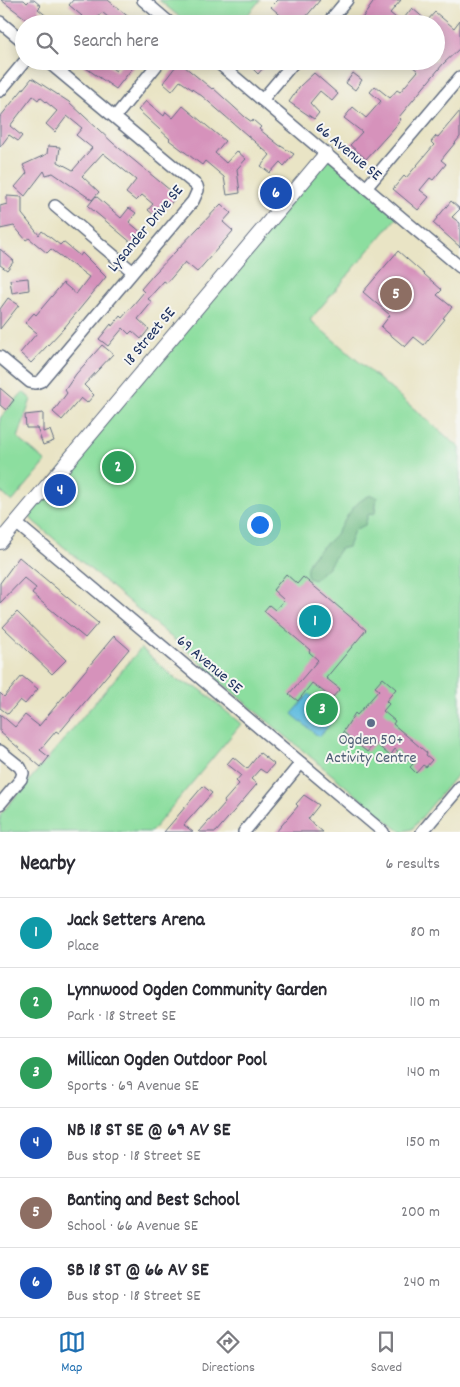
<!DOCTYPE html>
<meta charset="utf-8">
<style>
:root{--surface:#fff;--page:#f2f2f3;--text:#2b2b33;--muted:#7c7c81;--line:#e1e1e2;--accent:#1f6fb2}
body{margin:0;font-family:Dekko,sans-serif;background:var(--page);color:var(--text)}
.you{position:absolute;left:259px;top:524px;width:18px;height:18px;margin:-12px;border:4px solid #fff;border-radius:50%;background:#1a73e8;box-shadow:0 0 0 8px #1a73e833}
.badge{display:grid;place-items:center;width:32px;height:32px;border-radius:50%;background:var(--accent);color:#fff;font-size:16px;font-weight:700}
.pin{position:absolute;translate:-50% -50%;border:2px solid #fff;box-shadow:0 1px 5px #0006}
.list{margin:0;padding:0;list-style:none}
h2{display:flex;justify-content:space-between;align-items:center;height:65px;margin:0;padding:0 20px;font-size:21px}
h2 small{font-size:16px;font-weight:400;color:var(--muted)}
.list li{display:grid;grid-template-columns:32px 1fr auto;gap:15px;align-items:center;box-sizing:border-box;height:70px;padding:0 20px;border-top:1px solid var(--line)}
.list b{display:block;font-size:19px;white-space:nowrap}
.list p{margin:0;font-size:16px;white-space:nowrap;color:var(--muted)}
.list em{font-size:16px;font-style:normal;color:var(--muted)}
.icon{flex:none;width:28px;height:28px;fill:none;stroke:currentColor;stroke-width:2;stroke-linecap:round;stroke-linejoin:round}
.map{position:relative;flex:none;width:460px;height:832px;overflow:hidden}
.search{position:absolute;background:var(--surface);box-shadow:0 2px 12px #0003;left:15px;right:15px;top:15px;height:55px;display:flex;align-items:center;gap:12px;box-sizing:border-box;padding:0 18px;border-radius:28px;color:var(--muted);font-size:19px}
.sheet{height:485px;background:var(--surface)}
nav{display:flex;justify-content:space-around;align-items:center;box-sizing:border-box;height:70px;border-top:1px solid var(--line);background:var(--surface);font-size:14px;color:var(--muted)}
nav a{display:grid;justify-items:center;gap:2px}
nav .on{color:var(--accent)}
.map>svg:first-child{display:block}
</style>
<div class="map">
<svg width="460" height="832" viewBox="0 0 460 832">
<rect width="100%" height="100%" fill="#f6f6f2"/>
<filter id="ink" filterUnits="userSpaceOnUse"><feTurbulence type="fractalNoise" baseFrequency=".02" numOctaves="2"/><feDisplacementMap in="SourceGraphic" scale="10" xChannelSelector="R" yChannelSelector="G"/><feConvolveMatrix kernelMatrix="1 2 1 2 8 2 1 2 1" color-interpolation-filters="sRGB"/></filter>
<filter id="wash" filterUnits="userSpaceOnUse"><feTurbulence type="fractalNoise" baseFrequency=".0096" numOctaves="4" result="noise"/><feDisplacementMap in="SourceGraphic" scale="20" xChannelSelector="R" yChannelSelector="G"/><feGaussianBlur stdDeviation="1.12" result="paint"/><feColorMatrix in="noise" values="0 0 0 0 0 0 0 0 0 0 0 0 0 0 0 0 0 1.4 0 .05"/><feComposite in="paint" operator="in"/></filter>
<g filter="url(#wash)">
<rect width="100%" height="100%" fill="#e9e4c5"/>
<!-- green -->
<g fill="#8cde9f" stroke="#54867e">
<polygon points="159,0 260,0 240,24 188,24"/>
<polygon points="326,154 399,215 310,320 460,448 460,771 412,829 404,831 397,829 217,679 197,659 33,521 26,511"/>
<polygon points="23,392 31,399 18,438 46,462 12,502 0,491 0,418"/>
<polygon points="141,648 178,681 200,689 241,724 151,832 0,832 0,815"/>
</g>
<!-- forest -->
<path fill="#71bd86" stroke="#467672" d="M371,495L377,497L375,513L368,515L365,525L354,530L348,547L340,549L329,566L314,580L308,578C300,557 329,546 338,531C347,517 354,501 371,495Z"/>
<!-- water -->
<polygon fill="#61bcdf" stroke="#3e769e" points="309,694 336,717 319,737 292,714"/>
<g id="blocks">
<!-- building -->
<g fill="#d692bb">
<polygon points="1,0 24,0 27,3 30,0 34,0 41,6 38,9 56,24 33,24"/>
<polygon points="73,0 108,0 137,24 116,24 102,12 92,24 75,24 82,16 69,5"/>
<polygon points="278,0 320,0 300,24 283,24 286,20 271,7"/>
<polygon points="375,0 401,0 390,13 401,22 412,8 427,21 435,12 454,28 460,20 460,48 443,64 399,117 401,119 395,127 366,159 350,145 362,132 344,118 353,107 366,118 381,101 370,92 375,86 390,98 397,90 400,92 418,71 406,61 436,61 436,24 358,24"/>
<polygon points="87,61 102,61 116,71 124,61 138,61 116,89 83,66"/>
<polygon points="245,61 269,61 258,74"/>
<polygon points="179,62 212,89 213,88 245,117 252,122 253,120 261,127 259,129 279,145 294,154 284,166 280,162 270,173 261,166 270,155 202,96 180,81 172,91 163,83"/>
<polygon points="314,73 338,94 332,101 320,91 310,103 319,113 314,119 289,102 300,86"/>
<polygon points="353,73 362,80 355,90 346,83"/>
<polygon points="32,78 69,102 113,143 171,191 176,197 167,208 166,206 156,217 148,210 153,204 142,195 136,201 126,193 136,180 103,153 82,176 99,192 92,200 53,173 46,175 44,171 25,196 15,187 27,173 23,165 47,154 48,146 60,147 58,162 73,170 92,148 76,135 82,128 67,116 55,132 46,124 57,111 40,97 38,100 33,96 10,126 22,136 18,141 9,135 0,147 0,117"/>
<polygon points="146,101 164,116 166,112 173,118 183,106 225,141 215,153 226,163 237,151 246,159 237,169 240,193 227,195 224,177 205,161 202,165 169,140 170,139 138,110"/>
<polygon points="460,111 460,137 441,160 446,164 433,180 430,178 420,190 429,197 418,210 393,189 404,176 406,178 434,145 431,142 436,136 438,137"/>
<polygon points="7,196 22,197 22,214 39,235 42,231 60,245 63,242 80,256 82,253 106,277 64,328 31,363 20,353 37,333 25,323 34,313 36,315 63,283 76,294 89,277 51,249 47,253 29,238 26,240 14,226 0,229 0,206 7,204"/>
<polygon points="96,196 121,218 129,208 136,213 129,222 142,233 133,244 88,206"/>
<polygon points="451,201 460,209 452,217 460,223 460,247 433,223"/>
<polygon points="221,204 231,213 223,222 233,231 197,272 185,262 167,283 164,281 148,299 152,302 138,319 149,329 141,339 132,331 129,334 123,328 108,346 99,339 111,324 112,326 120,316 122,318 144,292 141,289 153,275"/>
<polygon points="0,249 14,261 7,270 0,265"/>
<polygon points="398,251 442,290 437,295 452,307 443,318 445,319 424,345 414,337 405,347 381,327 390,315 363,292"/>
<polygon points="28,278 29,290 12,293 10,280"/>
<polygon points="8,298 19,305 0,329 0,309"/>
<polygon points="102,345 113,354 84,385 94,395 87,403 81,398 62,420 53,412 67,393 65,390 76,374"/>
<polygon points="0,388 14,400 6,410 0,405"/>
<polygon points="43,413 43,432 50,430 54,441 43,445 37,428 26,428 25,415"/>
<polygon points="19,557 98,623 85,638 32,594 36,588 24,578 0,603 0,583"/>
<polygon points="286,574 297,584 303,577 366,630 326,678 340,689 332,698 312,683 298,701 289,694 318,660 309,652 310,650 264,611 269,605 275,610 284,600 273,590"/>
<polygon points="17,612 66,660 52,674 3,627"/>
<polygon points="114,636 129,649 59,733 56,731 40,750 49,757 41,767 0,732 0,714 15,727 25,715 39,726"/>
<polygon points="22,676 38,689 25,704 20,700 8,714 0,708 0,693 4,697"/>
<polygon points="383,678 396,689 386,701 389,704 383,711 395,721 393,724 427,753 426,755 432,760 426,767 423,765 416,773 410,767 413,764 395,749 390,756 375,743 367,752 343,732 355,713 357,715 379,690 375,687"/>
<polygon points="260,753 274,764 266,773 260,769 251,779 257,784 216,832 199,832 225,803 224,801 239,784 236,781 241,775 227,764 233,757 247,769"/>
<polygon points="203,786 212,793 184,825 193,832 164,832"/>
<polygon points="304,795 319,805 308,819 323,832 276,832 298,806 296,804"/>
</g>
</g>
</g>
<g filter="url(#ink)">
<use href="#blocks" fill-opacity="0" stroke="#636e82" stroke-width="1"/>
<g fill="none" stroke-linecap="round" stroke-linejoin="round">
<!-- minor casing -->
<g stroke="#636e82" stroke-width="14">
<g id="minor">
<polyline points="143,0 171,24"/>
<polyline points="0,22 24,42"/>
<polyline points="327,24 347,0"/>
<polyline points="216,61 460,267"/>
<polyline points="0,91 25,61"/>
<polyline points="262,100 295,61"/>
<polyline points="115,117 160,61"/>
<polyline points="366,188 460,77"/>
<polyline points="55,206 132,271"/>
<polyline points="0,357 30,382 36,383 41,381 193,201 198,190 197,186 47,61"/>
<polyline points="16,523 383,832"/>
<polyline points="0,751 20,767 23,773 21,779 0,804"/>
<polyline points="244,832 301,763"/>
<polyline points="422,832 460,787"/>
</g>
</g>
<!-- tertiary casing -->
<g stroke="#636e82" stroke-width="16">
<polyline id="tertiary" points="0,542 326,154"/>
</g>
<!-- minor -->
<use href="#minor" stroke="#fff" stroke-width="11"/>
<!-- tertiary -->
<use href="#tertiary" stroke="#fff" stroke-width="14"/>
</g>
</g>
<!-- markers -->
<circle fill="#5c6f8a" stroke="#f6f6f2" stroke-width="2" cx="371" cy="723" r="5"/>
<g text-anchor="middle" dominant-baseline="central" stroke-width="4" stroke-linejoin="round" paint-order="stroke">
<!-- street labels -->
<g font-size="16" fill="#1b2f5e" stroke="#f6f6f2">
<text transform="translate(348 152) rotate(40)">66 Avenue SE</text>
<text transform="translate(146 229) rotate(-50)">Lysander Drive SE</text>
<text transform="translate(150 337) rotate(-50)">18 Street SE</text>
<text transform="translate(209 665) rotate(40)">69 Avenue SE</text>
</g>
<!-- service labels -->
<g font-size="16" fill="#4e5e75" stroke="#f6f6f2">
<text x="371" y="740">Ogden 50+<tspan x="371" dy="18">Activity Centre</tspan></text>
</g>
</g>
</svg>
<div class="you"></div>
<div class="pin badge" style="left:315px;top:621px;background:#0f9aa8">1</div>
<div class="pin badge" style="left:118px;top:467px;background:#2e9e5b">2</div>
<div class="pin badge" style="left:322px;top:709px;background:#2e9e5b">3</div>
<div class="pin badge" style="left:60px;top:490px;background:#1a4fb4">4</div>
<div class="pin badge" style="left:396px;top:294px;background:#8d6e63">5</div>
<div class="pin badge" style="left:276px;top:193px;background:#1a4fb4">6</div>
<div class="search"><svg class="icon" aria-label="search" viewBox="0 0 24 24"><circle cx="10" cy="10" r="6"/><path d="M15 15l6 6"/></svg>Search here</div>
</div>
<section class="sheet">
<h2>Nearby<small>6 results</small></h2>
<ul class="list">
<li><span class="badge" style="background:#0f9aa8">1</span><div><b>Jack Setters Arena</b><p>Place</p></div><em>80 m</em></li>
<li><span class="badge" style="background:#2e9e5b">2</span><div><b>Lynnwood Ogden Community Garden</b><p>Park · 18 Street SE</p></div><em>110 m</em></li>
<li><span class="badge" style="background:#2e9e5b">3</span><div><b>Millican Ogden Outdoor Pool</b><p>Sports · 69 Avenue SE</p></div><em>140 m</em></li>
<li><span class="badge" style="background:#1a4fb4">4</span><div><b>NB 18 ST SE @ 69 AV SE</b><p>Bus stop · 18 Street SE</p></div><em>150 m</em></li>
<li><span class="badge" style="background:#8d6e63">5</span><div><b>Banting and Best School</b><p>School · 66 Avenue SE</p></div><em>200 m</em></li>
<li><span class="badge" style="background:#1a4fb4">6</span><div><b>SB 18 ST @ 66 AV SE</b><p>Bus stop · 18 Street SE</p></div><em>240 m</em></li>
</ul>
</section>
<nav>
<a class="on"><svg class="icon" aria-label="map" viewBox="0 0 24 24"><path d="M3 6l6-2 6 2 6-2v14l-6 2-6-2-6 2zM9 4v14M15 6v14"/></svg>Map</a>
<a><svg class="icon" aria-label="directions" viewBox="0 0 24 24"><path d="M12 3l9 9-9 9-9-9zM9 14v-3h6M13 9l2 2-2 2"/></svg>Directions</a>
<a><svg class="icon" aria-label="saved" viewBox="0 0 24 24"><path d="M7 4h10v16l-5-4-5 4z"/></svg>Saved</a>
</nav>
